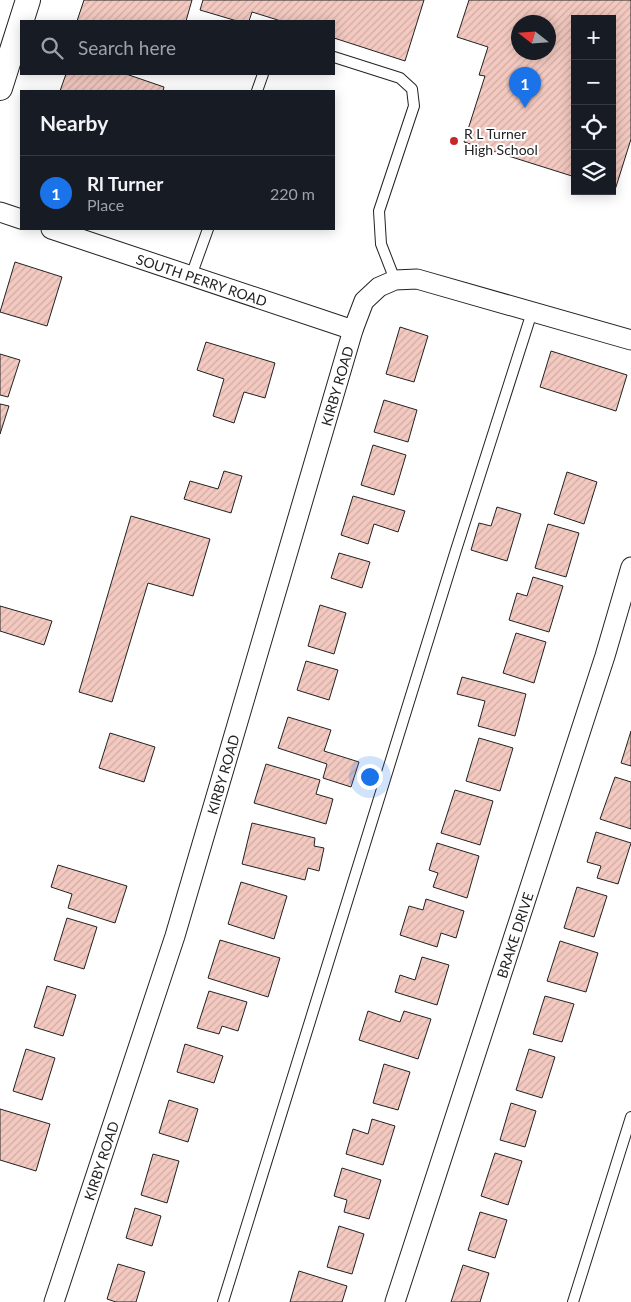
<!DOCTYPE html>
<meta charset="utf-8">
<style>
:root{--surface:#171b24;--page:#20242c;--text:#f1f3f6;--muted:#9ea1a6;--line:#363941;--accent:#1a73e8}
body{margin:0;font-family:Lato,sans-serif;background:var(--page);color:var(--text)}
.controls{position:absolute;right:15px;top:15px;display:grid;overflow:hidden;border-radius:0px;box-shadow:0 2px 12px #0003}
.controls button{width:45px;height:45px;display:grid;place-items:center;padding:0;border:0;border-bottom:1px solid var(--line);background:var(--surface);color:var(--text);font:25px sans-serif}
.compass{position:absolute;left:511px;top:15px;width:45px;height:45px;border-radius:50%;background:var(--surface);box-shadow:0 2px 12px #0003;rotate:287deg}
.you{position:absolute;left:369px;top:776px;width:18px;height:18px;margin:-12px;border:4px solid #fff;border-radius:50%;background:#1a73e8;box-shadow:0 0 0 8px #1a73e833}
.badge{display:grid;place-items:center;width:32px;height:32px;border-radius:50%;background:var(--accent);color:#fff;font-size:16px;font-weight:700}
.pin{position:absolute;translate:-50% -41px;filter:drop-shadow(0 1px 2px #0008)}
.pin::after{content:'';position:absolute;top:26px;width:18px;height:15px;background:inherit;clip-path:polygon(0 0,100% 0,50% 100%)}
.list{margin:0;padding:0;list-style:none}
h2{display:flex;justify-content:space-between;align-items:center;height:65px;margin:0;padding:0 20px;font-size:21px}
h2 small{font-size:16px;font-weight:400;color:var(--muted)}
.list li{display:grid;grid-template-columns:32px 1fr auto;gap:15px;align-items:center;box-sizing:border-box;height:75px;padding:0 20px;border-top:1px solid var(--line)}
.list b{display:block;font-size:19px;white-space:nowrap}
.list p{margin:0;font-size:16px;white-space:nowrap;color:var(--muted)}
.list em{font-size:16px;font-style:normal;color:var(--muted)}
.icon{flex:none;width:28px;height:28px;fill:none;stroke:currentColor;stroke-width:2;stroke-linecap:round;stroke-linejoin:round}
.map{position:relative;flex:none;width:631px;height:1302px;overflow:hidden}
.search{position:absolute;background:var(--surface);box-shadow:0 2px 12px #0003;left:20px;top:20px;width:315px;height:55px;display:flex;align-items:center;gap:12px;box-sizing:border-box;padding:0 18px;border-radius:0px;color:var(--muted);font-size:19px}
.panel{position:absolute;background:var(--surface);box-shadow:0 2px 12px #0003;left:20px;top:90px;width:315px;height:140px;border-radius:0px}
.map>svg:first-child{display:block}
</style>
<div class="map">
<svg width="631" height="1302" viewBox="0 0 631 1302">
<defs>
<pattern id="building-hatch" width="6" height="6" patternUnits="userSpaceOnUse" patternTransform="scale(1.25)"><rect width="6" height="6" fill="#f3c9c0"/><path d="M-1 1l2-2M0 6l6-6M5 7l2-2" fill="none" stroke="#d0aca5"/></pattern>
</defs>
<rect width="100%" height="100%" fill="#fff"/>
<!-- building -->
<g fill="url(#building-hatch)" stroke="#222" fill-rule="evenodd">
<polygon points="84,0 192,0 186,21 77,21"/>
<polygon points="203,0 424,0 405,61 334,38 334,21 281,21 252,12 249,21 237,21 200,10"/>
<path d="M469,0H631V139L615,190L612,189V19H575V177L464,142L485,76L479,75L488,47L457,37ZM518,22H548V52H518Z"/>
<polygon points="66,74 126,74 164,87 163,91 60,91"/>
<polygon points="15,262 62,277 47,326 0,312"/>
<polygon points="400,327 428,336 414,382 386,374"/>
<polygon points="206,342 275,363 265,398 244,392 234,423 213,416 224,379 197,370"/>
<polygon points="551,351 627,375 616,411 540,387"/>
<polygon points="0,354 20,360 8,397 0,395"/>
<polygon points="384,400 417,410 408,442 374,432"/>
<polygon points="0,404 9,406 0,434"/>
<polygon points="373,445 406,455 394,495 361,485"/>
<polygon points="224,471 242,476 231,513 184,499 190,481 218,489"/>
<polygon points="567,472 597,482 584,524 554,514"/>
<polygon points="353,496 405,511 398,532 374,524 368,544 341,535"/>
<polygon points="497,507 521,514 507,561 471,550 479,523 491,526"/>
<polygon points="131,516 210,539 193,596 148,583 112,702 79,692"/>
<polygon points="548,524 579,533 566,577 535,568"/>
<polygon points="339,553 370,562 362,588 331,578"/>
<polygon points="533,577 563,586 549,632 509,620 517,593 527,596"/>
<polygon points="320,605 346,613 334,654 308,646"/>
<polygon points="0,606 52,621 44,645 0,631"/>
<polygon points="516,633 546,642 534,683 503,673"/>
<polygon points="306,661 338,670 329,700 297,690"/>
<polygon points="462,677 526,694 515,736 478,726 485,701 457,694"/>
<polygon points="288,717 331,730 324,751 359,762 351,787 323,778 327,764 278,748"/>
<polygon points="631,731 631,766 621,763"/>
<polygon points="110,733 155,747 144,782 99,768"/>
<polygon points="479,738 513,748 500,791 466,781"/>
<polygon points="266,764 320,780 316,794 333,799 326,824 254,803"/>
<polygon points="615,777 631,782 631,829 600,819"/>
<polygon points="455,790 493,801 480,845 441,833"/>
<polygon points="252,823 315,838 314,846 324,848 319,871 308,868 305,880 242,864"/>
<polygon points="596,832 631,843 618,884 597,878 601,866 587,862"/>
<polygon points="437,843 479,856 467,898 433,887 438,873 429,870"/>
<polygon points="58,865 127,886 115,923 68,908 72,894 51,887"/>
<polygon points="241,882 287,896 274,939 228,924"/>
<polygon points="577,887 607,896 594,937 564,928"/>
<polygon points="426,899 464,911 456,938 441,933 437,947 400,935 409,906 423,910"/>
<polygon points="67,918 97,927 84,969 54,960"/>
<polygon points="220,940 280,958 268,997 208,978"/>
<polygon points="560,941 598,953 586,992 547,981"/>
<polygon points="422,957 449,965 437,1005 395,992 400,975 415,980"/>
<polygon points="47,986 76,995 63,1036 34,1027"/>
<polygon points="209,991 247,1002 238,1031 222,1026 219,1034 197,1028"/>
<polygon points="545,996 574,1004 562,1042 533,1034"/>
<polygon points="368,1011 400,1022 404,1011 431,1019 418,1059 359,1040"/>
<polygon points="185,1044 223,1056 214,1083 177,1072"/>
<polygon points="26,1049 55,1058 42,1100 13,1091"/>
<polygon points="529,1049 555,1057 542,1098 516,1090"/>
<polygon points="384,1064 410,1072 398,1110 373,1103"/>
<polygon points="169,1100 198,1109 188,1142 159,1133"/>
<polygon points="511,1103 536,1111 525,1147 500,1140"/>
<polygon points="0,1109 50,1124 36,1171 0,1160"/>
<polygon points="372,1119 395,1126 383,1165 346,1154 353,1129 368,1134"/>
<polygon points="495,1153 522,1161 508,1205 481,1196"/>
<polygon points="153,1154 179,1161 167,1203 141,1195"/>
<polygon points="342,1168 381,1180 369,1219 344,1212 347,1200 334,1196"/>
<polygon points="135,1208 161,1216 152,1246 126,1238"/>
<polygon points="480,1212 507,1220 495,1258 468,1250"/>
<polygon points="339,1226 364,1234 352,1274 327,1267"/>
<polygon points="118,1264 145,1272 136,1302 116,1302 107,1299"/>
<polygon points="463,1265 489,1273 480,1302 451,1302"/>
<polygon points="299,1271 347,1286 342,1302 290,1302"/>
</g>
<g fill="none" stroke-linecap="round" stroke-linejoin="round">
<!-- service casing -->
<g stroke="#222" stroke-width="12">
<g id="service">
<polyline points="334,57 400,78 412,89 414,106 379,211 381,244 395,280"/>
<polyline points="257,91 263,74"/>
<polyline points="191,276 208,229"/>
<polyline points="223,1302 456,550 532,312"/>
<polyline points="573,1302 631,1117"/>
</g>
</g>
<!-- minor casing -->
<g stroke="#222" stroke-width="21">
<g id="minor">
<polyline points="0,212 21,219"/>
<path id="s1" d="M51,229L353,330"/>
<path id="s2" d="M54,1302L175,936L353,330L364,301L379,287L395,280L417,279L631,340"/>
<path id="s3" d="M395,1302L605,656L631,567"/>
</g>
</g>
<!-- tertiary casing -->
<g stroke="#222" stroke-width="26">
<polyline id="tertiary" points="0,88 28,0"/>
</g>
<!-- service -->
<use href="#service" stroke="#fff" stroke-width="10"/>
<!-- minor -->
<use href="#minor" stroke="#fff" stroke-width="19"/>
<!-- tertiary -->
<use href="#tertiary" stroke="#fff" stroke-width="24"/>
</g>
<!-- markers -->
<circle fill="#c62828" stroke="#fff" stroke-width="2" cx="454" cy="141" r="5"/>
<g text-anchor="middle" dominant-baseline="central" stroke-width="4" stroke-linejoin="round" paint-order="stroke">
<!-- poi labels -->
<g font-size="14" fill="#222" stroke="#fff" text-anchor="start">
<text x="464" y="133">R L Turner<tspan x="464" dy="16">High School</tspan></text>
</g>
<!-- street labels -->
<g font-size="14" fill="#222" stroke="#fff">
<text stroke="none"><textPath href="#s1" startOffset="159">SOUTH PERRY ROAD</textPath></text>
<text stroke="none"><textPath href="#s2" startOffset="959">KIRBY ROAD</textPath></text>
<text stroke="none"><textPath href="#s2" startOffset="554">KIRBY ROAD</textPath></text>
<text stroke="none"><textPath href="#s3" startOffset="386">BRAKE DRIVE</textPath></text>
<text stroke="none"><textPath href="#s2" startOffset="149">KIRBY ROAD</textPath></text>
</g>
</g>
</svg>
<div class="controls">
<button>+</button>
<button>−</button>
<button><svg class="icon" aria-label="locate" viewBox="0 0 24 24"><circle cx="12" cy="12" r="6"/><path d="M12 2v4M12 18v4M2 12h4M18 12h4"/></svg></button>
<button><svg class="icon" aria-label="layers" viewBox="0 0 24 24"><path d="M12 4l9 5-9 5-9-5zM3 14l9 5 9-5"/></svg></button>
</div>
<svg class="compass" viewBox="-18 -18 36 36"><path d="M0-13l5 13h-10z" fill="#e53935"/><path d="M0 13l5-13h-10z" fill="#9ea1a6"/></svg>
<div class="you"></div>
<div class="pin badge" style="left:525px;top:108px">1</div>
<div class="search"><svg class="icon" aria-label="search" viewBox="0 0 24 24"><circle cx="10" cy="10" r="6"/><path d="M15 15l6 6"/></svg>Search here</div>
<section class="panel">
<h2>Nearby<small></small></h2>
<ul class="list">
<li><span class="badge">1</span><div><b>Rl Turner</b><p>Place</p></div><em>220 m</em></li>
</ul>
</section>
</div>
